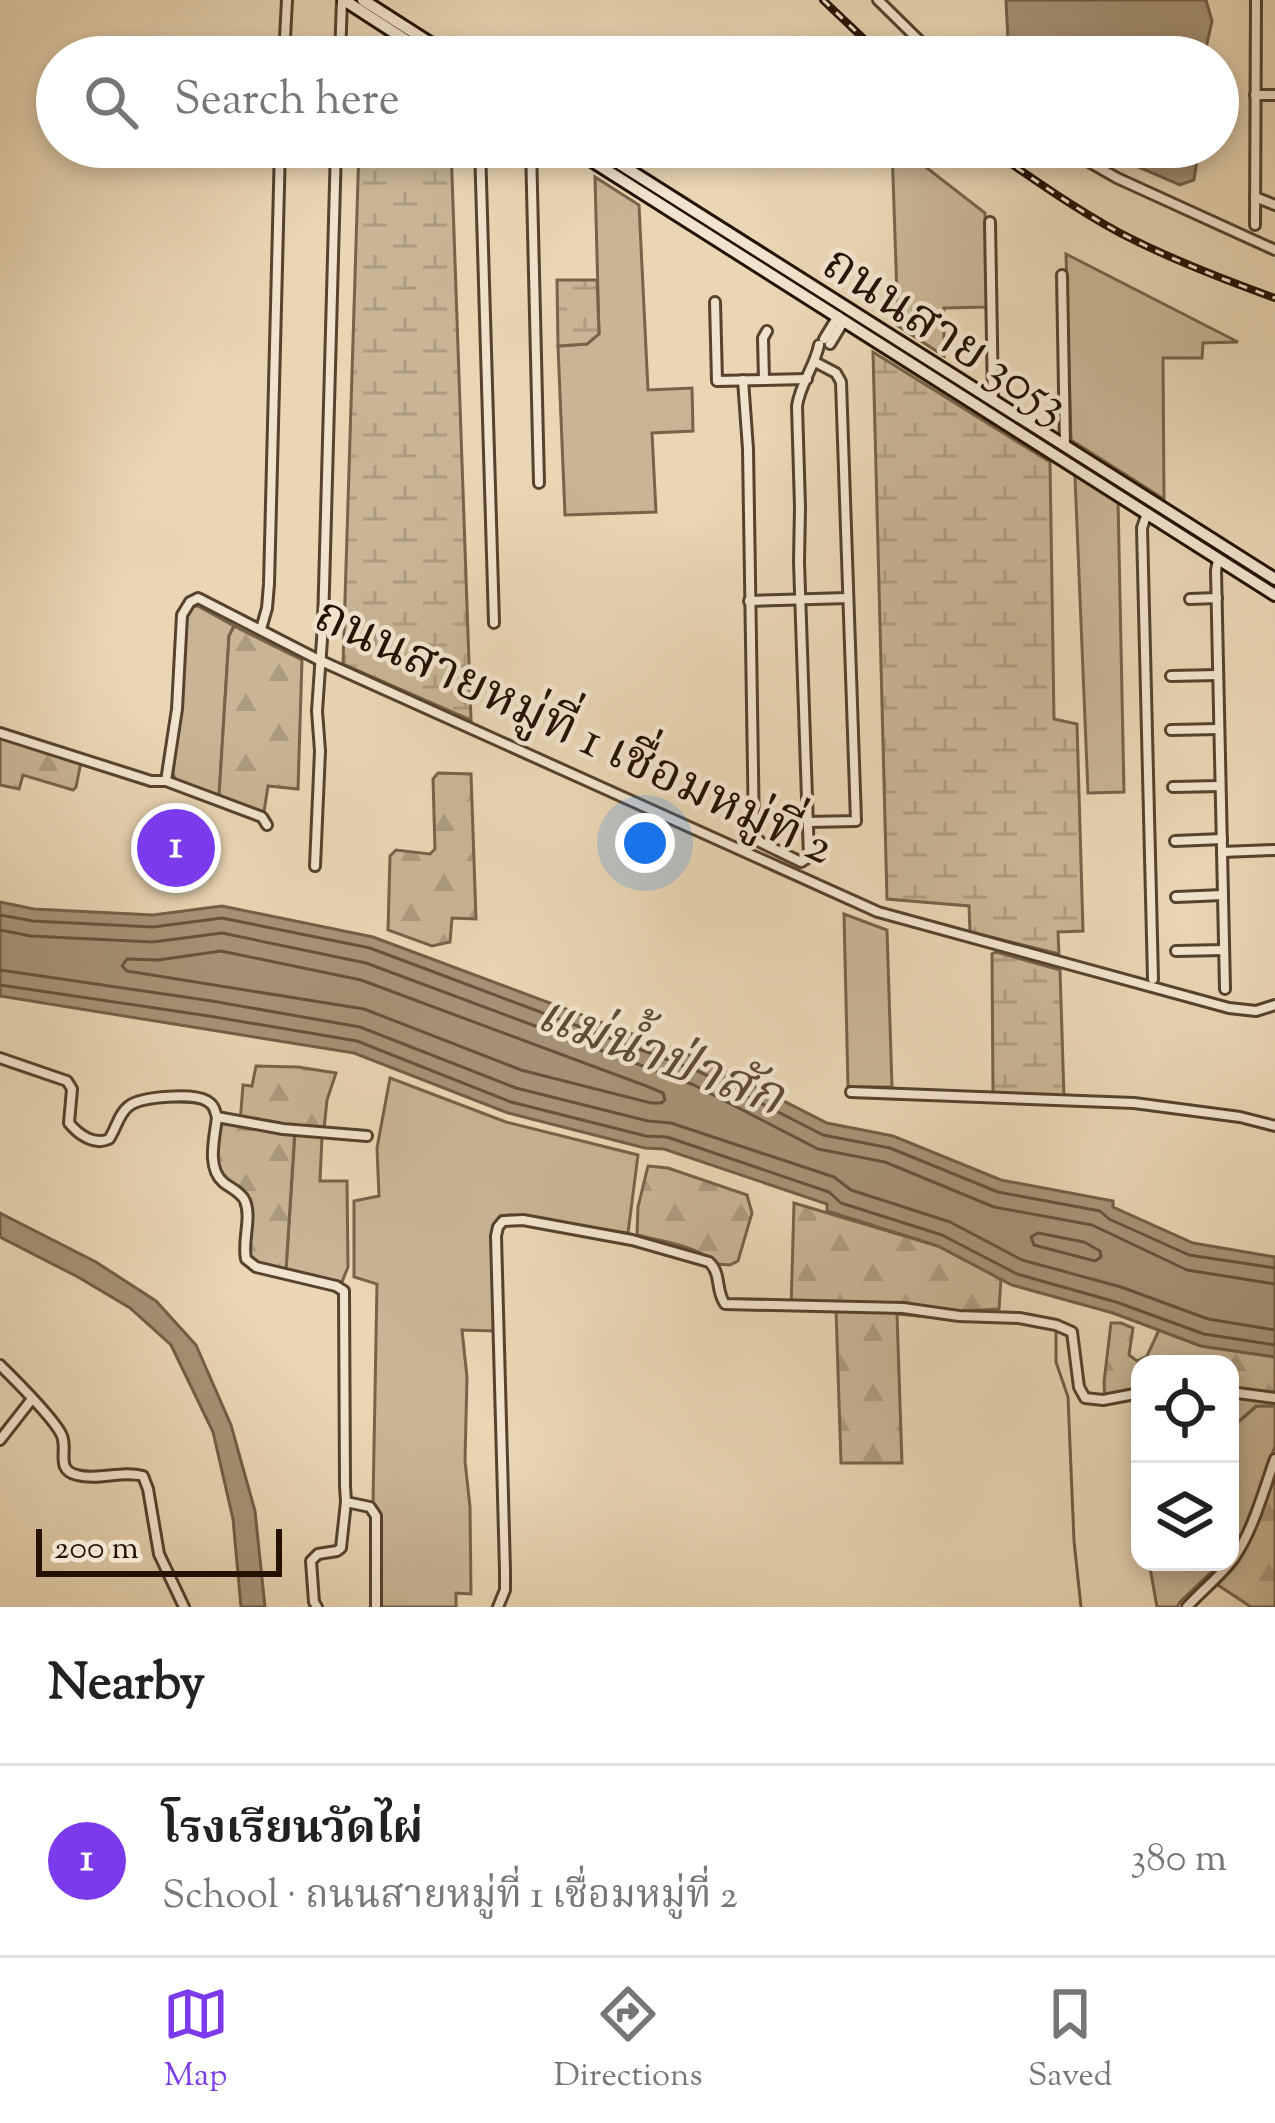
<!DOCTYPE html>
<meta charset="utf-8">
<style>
:root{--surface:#fff;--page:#f6f6f6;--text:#222;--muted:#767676;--line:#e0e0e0;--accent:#7c3aed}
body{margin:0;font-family:"Sorts Mill Goudy","Noto Serif Thai",serif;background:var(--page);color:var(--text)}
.controls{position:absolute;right:36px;bottom:36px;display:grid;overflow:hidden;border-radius:24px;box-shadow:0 6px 18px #0003}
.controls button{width:108px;height:108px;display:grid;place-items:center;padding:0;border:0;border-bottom:3px solid var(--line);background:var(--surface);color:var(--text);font:60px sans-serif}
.scale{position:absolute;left:36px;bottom:30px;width:246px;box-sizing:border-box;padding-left:12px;border:6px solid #251100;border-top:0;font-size:33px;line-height:42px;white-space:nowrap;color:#251100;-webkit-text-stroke:9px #f1e4ce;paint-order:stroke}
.you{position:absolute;left:645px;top:843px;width:42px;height:42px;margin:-30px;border:9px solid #fff;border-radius:50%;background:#1a73e8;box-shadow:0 0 0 18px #1a73e833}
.badge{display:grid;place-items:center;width:78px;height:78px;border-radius:50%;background:var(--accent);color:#fff;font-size:39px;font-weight:700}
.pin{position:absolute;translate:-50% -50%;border:6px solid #fff;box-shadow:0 3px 12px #0006}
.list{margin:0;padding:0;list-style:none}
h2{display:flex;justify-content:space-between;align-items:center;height:156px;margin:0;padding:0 48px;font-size:51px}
h2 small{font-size:39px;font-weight:400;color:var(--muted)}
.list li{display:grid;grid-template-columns:78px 1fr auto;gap:36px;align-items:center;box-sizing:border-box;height:192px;padding:0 48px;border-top:3px solid var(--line)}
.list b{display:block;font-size:45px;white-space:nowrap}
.list p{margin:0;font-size:39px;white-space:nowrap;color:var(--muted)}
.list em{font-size:39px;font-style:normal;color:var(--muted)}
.icon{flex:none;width:66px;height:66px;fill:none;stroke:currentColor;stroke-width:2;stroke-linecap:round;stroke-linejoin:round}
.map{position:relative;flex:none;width:1275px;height:1607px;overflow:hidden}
.search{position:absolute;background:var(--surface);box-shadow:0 6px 18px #0003;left:36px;right:36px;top:36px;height:132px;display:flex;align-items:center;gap:30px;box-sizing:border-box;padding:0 42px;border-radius:66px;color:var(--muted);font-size:45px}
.sheet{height:348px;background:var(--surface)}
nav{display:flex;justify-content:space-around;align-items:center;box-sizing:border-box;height:168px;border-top:3px solid var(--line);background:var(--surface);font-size:33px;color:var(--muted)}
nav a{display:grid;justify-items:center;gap:6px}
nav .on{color:var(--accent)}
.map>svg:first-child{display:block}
</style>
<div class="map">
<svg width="1275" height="1607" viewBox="0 0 1275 1607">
<defs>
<pattern id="forest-firs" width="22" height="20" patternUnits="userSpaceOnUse" patternTransform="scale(3)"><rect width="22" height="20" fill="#c8b595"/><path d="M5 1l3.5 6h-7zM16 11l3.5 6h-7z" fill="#ac9b7f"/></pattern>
<pattern id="wetland-marsh" width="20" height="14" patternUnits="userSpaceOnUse" patternTransform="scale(3)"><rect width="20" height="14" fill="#c8b595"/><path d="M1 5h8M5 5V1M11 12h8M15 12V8" fill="none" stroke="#ac9b7f"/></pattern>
</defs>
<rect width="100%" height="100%" fill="#e9d6b4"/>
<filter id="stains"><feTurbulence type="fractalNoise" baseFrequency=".00167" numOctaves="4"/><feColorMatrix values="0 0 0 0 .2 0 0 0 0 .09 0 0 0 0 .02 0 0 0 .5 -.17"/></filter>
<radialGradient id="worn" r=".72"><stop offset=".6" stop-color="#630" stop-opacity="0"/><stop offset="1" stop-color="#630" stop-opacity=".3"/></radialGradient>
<!-- green -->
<g fill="#c8b595" stroke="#76634a" stroke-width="3">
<polygon points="892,147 900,147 985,213 987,307 944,308 944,356 898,326"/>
<polygon points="595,177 639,205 648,390 692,388 693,431 652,433 656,512 565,515 558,346 587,344 599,333"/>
<polygon points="1066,254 1238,342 1203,343 1202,358 1163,358 1164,499 1071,440"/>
<polygon points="1079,474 1118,500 1124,792 1088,793 1075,477"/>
<polygon points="198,606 234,626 229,636 219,796 175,779 173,773 187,617 191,607"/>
<polygon points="159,812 196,817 188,873 151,868"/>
<polygon points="844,914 887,930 892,1087 848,1087"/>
<polygon points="390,1078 506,1122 638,1155 628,1233 511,1215 500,1216 494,1225 494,1331 462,1330 467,1377 465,1461 470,1507 471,1594 456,1593 456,1607 379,1607 379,1518 373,1503 377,1284 354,1277 354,1201 379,1196 377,1148"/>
<polygon points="295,1133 322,1136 320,1181 347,1181 348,1267 342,1282 286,1270"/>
<polygon points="1257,1406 1275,1406 1275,1446 1247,1525 1230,1554 1230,1429"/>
<polygon points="1149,1562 1222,1562 1180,1602 1177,1607 1157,1607"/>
</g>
<!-- forest -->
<g fill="url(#forest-firs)" stroke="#76634a" stroke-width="3">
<polygon points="234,626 302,660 298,789 268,786 264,812 219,796 229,636"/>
<polygon points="0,736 81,762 76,787 73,790 23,775 19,789 0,785"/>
<polygon points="438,773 471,774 476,919 452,918 450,942 432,946 388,930 390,856 396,850 430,854 435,849 433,779"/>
<path d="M256,1066L298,1067L336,1073L327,1100L324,1129L295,1127L286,1270C276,1268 257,1267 251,1258C240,1244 256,1218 250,1202C247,1193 237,1187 230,1182C210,1166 218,1143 220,1120L240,1123L243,1085L252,1086Z"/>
<path d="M648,1166L668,1168L747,1195L752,1213L738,1261L730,1265L717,1264C696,1245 664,1242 637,1235L638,1207Z"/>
<polygon points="794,1203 938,1246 1001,1279 999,1309 962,1311 960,1320 897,1314 902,1463 841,1463 836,1310 791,1309"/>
<polygon points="1111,1323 1121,1323 1133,1328 1129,1355 1137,1361 1147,1356 1159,1330 1201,1346 1275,1357 1275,1406 1256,1406 1230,1429 1230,1364 1140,1364 1140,1398 1105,1404 1104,1382"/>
<polygon points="1275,1466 1275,1607 1251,1607 1218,1585 1217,1580 1236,1557"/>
</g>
<!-- wetland -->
<g fill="url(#wetland-marsh)" stroke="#76634a" stroke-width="3">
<polygon points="359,147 451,147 471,720 343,664"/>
<polygon points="557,280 597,280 599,334 587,344 558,346"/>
<polygon points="873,352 1050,462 1054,719 1077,724 1083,931 1058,932 1059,954 970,932 969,906 887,899"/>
<polygon points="996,952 1060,970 1064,1097 993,1093 992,954"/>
</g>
<!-- water -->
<g fill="#a69377" stroke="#725f47" stroke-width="3">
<polygon points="1006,0 1206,0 1212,21 1204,57 1012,57 1008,40"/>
<polygon points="1092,147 1199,147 1194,180 1180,185"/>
<polygon points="0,902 34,909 153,915 222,906 373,937 705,1061 827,1123 893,1136 1001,1180 1113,1201 1113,1207 1193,1243 1275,1257 1275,1357 1201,1346 1113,1313 1012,1285 938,1246 827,1211 827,1204 664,1149 645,1148 508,1113 354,1053 0,996"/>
<polygon points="0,1213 96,1262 156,1301 196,1345 231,1425 255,1511 265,1607 241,1607 233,1519 213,1432 171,1345 130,1308 78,1277 0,1237"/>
</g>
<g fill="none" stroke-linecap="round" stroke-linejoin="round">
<!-- shore -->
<g stroke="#66523c" stroke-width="3">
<polyline points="0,915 33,921 153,927 222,918 370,948 700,1072 823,1135 890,1148 998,1192 1100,1211 1109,1219 1189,1255 1275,1268"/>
<polyline points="0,930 31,936 153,942 222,933 366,963 694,1085 818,1149 885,1162 994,1207 1092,1225 1187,1270 1275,1284"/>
<polygon points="221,951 361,980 649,1087 663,1093 665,1100 661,1103 651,1103 521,1070 364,1009 127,971 122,966 127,959 158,960"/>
<polyline points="0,970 212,1001 360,1027 516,1088 648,1121 671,1123 834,1177 851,1190 950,1222 1022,1260 1121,1287 1208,1319 1275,1330"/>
<polyline points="0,985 209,1016 357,1041 511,1102 646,1136 667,1137 829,1192 841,1203 942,1235 1017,1274 1116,1302 1204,1334 1275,1345"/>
<polygon points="1038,1233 1084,1242 1100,1251 1101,1257 1095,1261 1034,1245 1031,1237"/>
</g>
<!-- stream -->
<polyline stroke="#725f47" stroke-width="3" points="1056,1332 1056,1362 1068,1397 1074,1541 1081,1607"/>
<!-- street casing -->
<g stroke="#56422d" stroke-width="14">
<g id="street">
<polyline points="878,0 936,57"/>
<polyline points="284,57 287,0"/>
<polyline points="340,57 342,0"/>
<polyline points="1255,95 1275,95"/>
<polyline points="480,147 494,623"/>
<polyline points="531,147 539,483"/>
<polyline points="1063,147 1117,178 1275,250"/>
<polyline points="1255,197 1275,205"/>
<polyline points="990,222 993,400"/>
<polyline points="1255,225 1256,0"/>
<polyline points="1062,275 1065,446"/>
<polyline points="715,302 717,381 807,379"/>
<polyline points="824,339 838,316"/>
<polyline points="830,344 844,321"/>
<path d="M743,380L748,449L754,834L760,842L801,862L809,857L799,562L800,507L797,406C800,384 815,366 819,345"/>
<polyline points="764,380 763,338 767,331"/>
<polyline points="1147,513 1142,528 1153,979"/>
<polyline points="1218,559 1216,571 1225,989"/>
<polyline points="1190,599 1217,598"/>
<polyline points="749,601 848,598"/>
<polyline points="261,629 267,608 269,584 280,147"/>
<polyline points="1171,676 1218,675"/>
<polyline points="1171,730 1219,729"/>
<polyline points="0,733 151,781 166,781 177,709 182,615 190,602 198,598 319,660 878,912 1229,1008 1256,1011 1275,1005"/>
<polyline points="166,781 262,817 267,825"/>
<polyline points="1173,787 1220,786"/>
<polyline points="808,822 856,821 841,382 836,373 815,362"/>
<polyline points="1175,841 1222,839"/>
<polyline points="1222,852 1275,850"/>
<polyline points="315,866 320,751 317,711 323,625 336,147"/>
<polyline points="1176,897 1223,895"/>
<polyline points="1176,951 1224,950"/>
<path d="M0,1058L67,1081L72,1089L69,1123C78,1134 94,1146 109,1139C116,1129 119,1113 129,1106C142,1096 194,1093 207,1101C215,1106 214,1109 217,1117C215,1137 206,1167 223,1182C230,1188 241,1192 245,1201C252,1218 242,1241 246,1259L256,1267L336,1286L344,1291L345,1486L346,1502L370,1507L376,1516V1607"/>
<polyline points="851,1092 1134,1103 1240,1117 1275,1126"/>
<polyline points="217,1117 283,1129 367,1136"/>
<path d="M0,1365C14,1379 56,1420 62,1436C68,1451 55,1470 77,1475C99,1481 121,1470 143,1476L148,1489L159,1554L184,1607"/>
<polyline points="1230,1392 1275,1398"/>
<polyline points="0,1440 32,1399"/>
<polyline points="317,1607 314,1602 311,1561 318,1554 337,1551 341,1548 346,1502"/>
<path d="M498,1607L505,1590V1571L496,1236L498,1227L503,1221L523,1220L632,1240L709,1262C722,1274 715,1290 725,1304L903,1308L959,1316L1019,1318L1056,1325L1072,1332L1079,1387L1085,1398L1103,1400L1140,1393"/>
<path d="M1187,1607C1202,1590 1220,1577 1234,1558C1254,1528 1263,1492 1275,1459"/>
</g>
</g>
<!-- secondary casing -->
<g stroke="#251100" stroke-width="16">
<g id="secondary">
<polyline points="344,0 432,57"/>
<polyline points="363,0 452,57"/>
<polyline points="570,147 1275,595"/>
<polyline points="593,147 1275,579"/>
</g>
</g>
<!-- street -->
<use href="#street" stroke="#f1e4ce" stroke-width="8"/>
<!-- secondary -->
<use href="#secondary" stroke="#f1e4ce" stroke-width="10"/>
<!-- rail casing -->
<g stroke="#251100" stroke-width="8">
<g id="rail">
<polyline points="823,0 883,57"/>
<path d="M987,147C1030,177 1074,208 1120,233C1170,259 1222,279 1275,298"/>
</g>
</g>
<!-- rail -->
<use href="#rail" stroke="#f1e4ce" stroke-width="3" stroke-dasharray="9" stroke-linecap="butt"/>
</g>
<g text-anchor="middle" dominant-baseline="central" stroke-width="9" stroke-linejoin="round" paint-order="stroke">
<!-- street labels -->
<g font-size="51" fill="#251100" stroke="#f1e4ce">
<text transform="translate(944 337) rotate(33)">ถนนสาย 3053</text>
<text transform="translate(573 734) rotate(25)">ถนนสายหมู่ที่ 1 เชื่อมหมู่ที่ 2</text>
</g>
<!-- water labels -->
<g font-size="54" font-style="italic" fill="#5f4c36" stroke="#f1e4ce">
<text transform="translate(659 1059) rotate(20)">แม่น้ำป่าสัก</text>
</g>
</g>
<rect width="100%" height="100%" filter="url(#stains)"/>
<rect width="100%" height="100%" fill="url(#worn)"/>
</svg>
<div class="controls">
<button><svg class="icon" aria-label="locate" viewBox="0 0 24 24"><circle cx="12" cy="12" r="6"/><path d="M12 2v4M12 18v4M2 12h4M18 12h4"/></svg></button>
<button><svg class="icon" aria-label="layers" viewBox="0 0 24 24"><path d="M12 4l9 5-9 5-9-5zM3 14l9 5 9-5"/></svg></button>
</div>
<div class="scale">200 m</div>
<div class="you"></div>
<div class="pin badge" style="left:176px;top:848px">1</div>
<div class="search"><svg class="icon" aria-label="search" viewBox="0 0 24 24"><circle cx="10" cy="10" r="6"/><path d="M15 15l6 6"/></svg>Search here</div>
</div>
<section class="sheet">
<h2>Nearby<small></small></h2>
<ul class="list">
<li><span class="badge">1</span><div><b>โรงเรียนวัดไผ่</b><p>School · ถนนสายหมู่ที่ 1 เชื่อมหมู่ที่ 2</p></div><em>380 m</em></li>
</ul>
</section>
<nav>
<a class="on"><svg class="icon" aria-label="map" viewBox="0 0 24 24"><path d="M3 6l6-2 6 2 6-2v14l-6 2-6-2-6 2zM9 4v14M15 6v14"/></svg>Map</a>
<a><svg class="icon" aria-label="directions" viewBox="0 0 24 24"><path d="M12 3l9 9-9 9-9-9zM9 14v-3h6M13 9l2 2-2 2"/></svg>Directions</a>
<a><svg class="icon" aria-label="saved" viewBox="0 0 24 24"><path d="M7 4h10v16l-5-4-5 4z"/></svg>Saved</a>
</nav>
